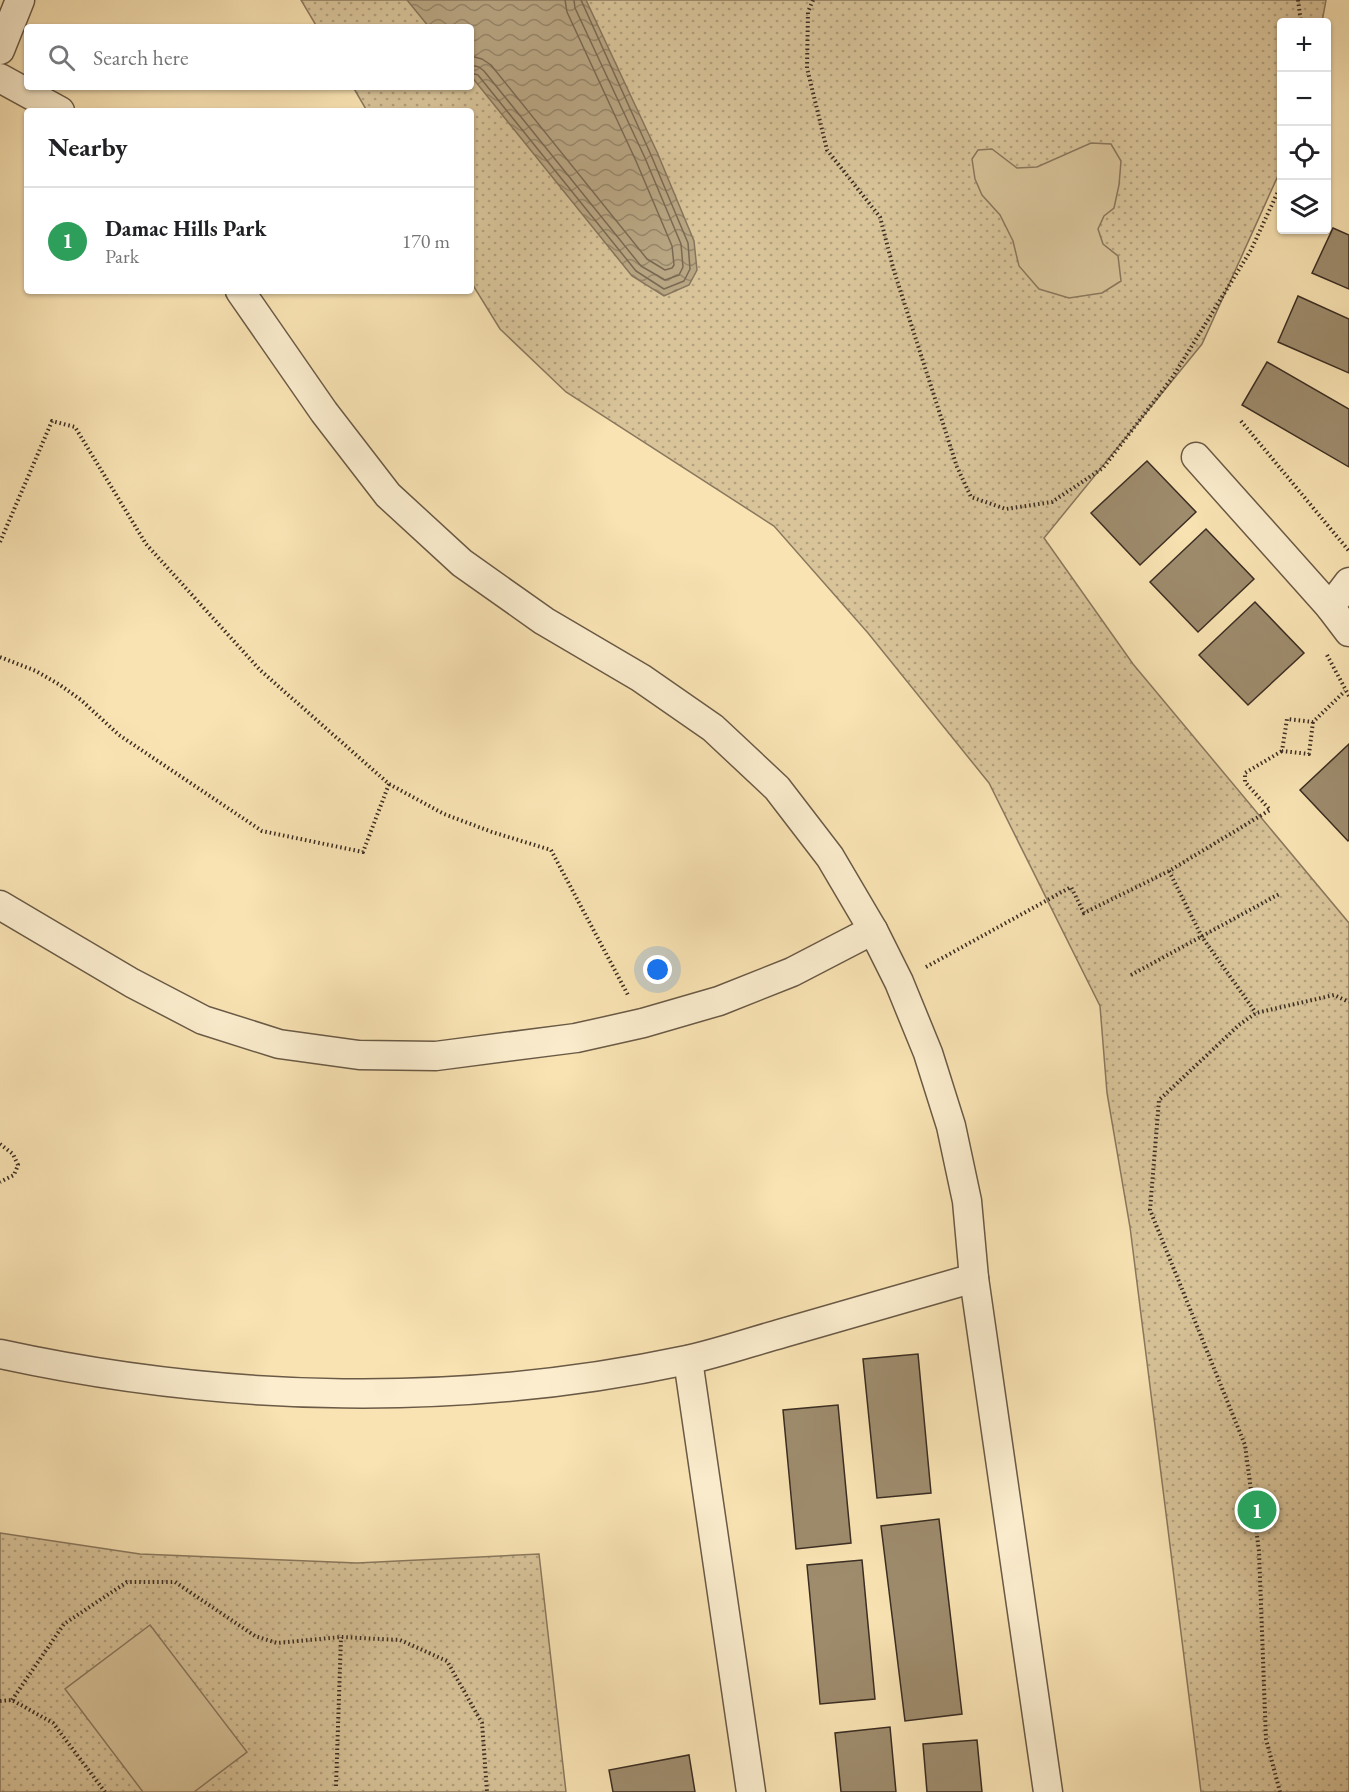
<!DOCTYPE html>
<meta charset="utf-8">
<style>
:root{--surface:#fff;--page:#f2f2f2;--text:#202124;--muted:#757577;--line:#e0e0e0;--accent:#8f2418}
body{margin:0;font-family:"EB Garamond",serif;background:var(--page);color:var(--text)}
.controls{position:absolute;right:18px;top:18px;display:grid;overflow:hidden;border-radius:6px;box-shadow:0 2px 4px #0004}
.controls button{width:54px;height:54px;display:grid;place-items:center;padding:0;border:0;border-bottom:2px solid var(--line);background:var(--surface);color:var(--text);font:30px sans-serif}
.you{position:absolute;left:658px;top:970px;width:21px;height:21px;margin:-15px;border:4px solid #fff;border-radius:50%;background:#1a73e8;box-shadow:0 0 0 9px #1a73e833}
.badge{display:grid;place-items:center;width:39px;height:39px;border-radius:50%;background:var(--accent);color:#fff;font-size:20px;font-weight:700}
.pin{position:absolute;translate:-50% -50%;border:3px solid #fff;box-shadow:0 2px 6px #0006}
.list{margin:0;padding:0;list-style:none}
h2{display:flex;justify-content:space-between;align-items:center;height:78px;margin:0;padding:0 24px;font-size:26px}
h2 small{font-size:20px;font-weight:400;color:var(--muted)}
.list li{display:grid;grid-template-columns:39px 1fr auto;gap:18px;align-items:center;box-sizing:border-box;height:108px;padding:0 24px;border-top:2px solid var(--line)}
.list b{display:block;font-size:22px;white-space:nowrap}
.list p{margin:0;font-size:20px;white-space:nowrap;color:var(--muted)}
.list em{font-size:20px;font-style:normal;color:var(--muted)}
.icon{flex:none;width:33px;height:33px;fill:none;stroke:currentColor;stroke-width:2;stroke-linecap:round;stroke-linejoin:round}
.map{position:relative;flex:none;width:1349px;height:1792px;overflow:hidden}
.search{position:absolute;background:var(--surface);box-shadow:0 2px 4px #0004;left:24px;top:24px;width:450px;height:66px;display:flex;align-items:center;gap:15px;box-sizing:border-box;padding:0 21px;border-radius:6px;color:var(--muted);font-size:22px}
.panel{position:absolute;background:var(--surface);box-shadow:0 2px 4px #0004;left:24px;top:108px;width:450px;height:186px;border-radius:6px}
.map>svg:first-child{display:block}
</style>
<div class="map">
<svg width="1349" height="1792" viewBox="0 0 1349 1792">
<defs>
<pattern id="green-dots" width="8" height="8" patternUnits="userSpaceOnUse" patternTransform="scale(1.5)"><rect width="8" height="8" fill="#d9c49a"/><path d="M2 2h.1M6 6h.1" fill="none" stroke="#b1a07d" stroke-width="1.8" stroke-linecap="round"/></pattern>
<pattern id="water-waves" width="16" height="10" patternUnits="userSpaceOnUse" patternTransform="scale(1.5)"><rect width="16" height="10" fill="#b8a582"/><path d="M0 5q4-4 8 0t8 0" fill="none" stroke="#97876a"/></pattern>
</defs>
<rect width="100%" height="100%" fill="#f9e3b3"/>
<filter id="stains"><feTurbulence type="fractalNoise" baseFrequency=".00333" numOctaves="4"/><feColorMatrix values="0 0 0 0 .2 0 0 0 0 .09 0 0 0 0 .02 0 0 0 .5 -.17"/></filter>
<radialGradient id="worn" r=".72"><stop offset=".6" stop-color="#630" stop-opacity="0"/><stop offset="1" stop-color="#630" stop-opacity=".3"/></radialGradient>
<!-- green -->
<g fill="url(#green-dots)" stroke="#8a785e" stroke-width="1.5">
<polygon points="301,0 1326,0 1322,22 1282,22 1281,169 1202,344 1044,538 1133,664 1349,923 1349,1792 1201,1792 1130,1227 1107,1093 1100,1006 989,783 868,633 774,526 566,392 500,329 471,282 471,111 367,111 353,87 471,87 471,27 317,27"/>
<polygon points="0,1533 140,1554 357,1563 539,1554 566,1792 0,1792"/>
</g>
<!-- pitch -->
<g fill="#d9c49a" stroke="#8a785e" stroke-width="1.5">
<polygon points="1091,143 1111,144 1121,161 1119,185 1114,208 1104,216 1098,229 1103,244 1118,256 1121,281 1102,293 1069,298 1039,289 1019,266 1013,241 1000,215 982,195 975,179 972,159 978,150 992,149 1017,168 1037,167"/>
<polygon points="150,1625 247,1752 194,1792 143,1792 65,1689"/>
</g>
<!-- water -->
<polygon fill="url(#water-waves)" stroke="#86755c" stroke-width="1.5" points="407,0 586,0 657,152 694,241 697,270 689,285 664,296 632,276 471,76 471,27 429,27"/>
<g fill="none" stroke-linecap="round" stroke-linejoin="round">
<!-- shore -->
<g stroke="#7a6952" stroke-width="1.5">
<polyline points="471,56 482,59 491,65 647,259 665,270 672,268 674,265 672,246 636,161 567,12 565,0"/>
<polyline points="471,65 479,67 484,71 641,266 665,280 679,275 683,267 681,244 645,158 575,8 574,0"/>
<polyline points="471,73 478,75 636,271 664,289 684,281 690,269 688,243 651,155 581,0"/>
</g>
</g>
<!-- building -->
<g fill="#9e8c6d" stroke="#3b2d22" stroke-width="1.5">
<polygon points="1333,228 1349,235 1349,289 1312,273"/>
<polygon points="1298,296 1349,319 1349,373 1278,342"/>
<polygon points="1267,362 1349,409 1349,467 1242,405"/>
<polygon points="1147,461 1196,512 1140,565 1091,513"/>
<polygon points="1206,529 1254,579 1198,632 1150,582"/>
<polygon points="1255,602 1304,653 1248,705 1199,655"/>
<polygon points="1349,744 1349,840 1348,841 1300,790"/>
<polygon points="918,1354 931,1493 877,1498 863,1359"/>
<polygon points="838,1405 851,1543 796,1549 783,1410"/>
<polygon points="939,1519 962,1714 905,1721 881,1526"/>
<polygon points="862,1560 875,1699 820,1704 807,1565"/>
<polygon points="890,1727 896,1792 841,1792 835,1733"/>
<polygon points="977,1740 982,1792 927,1792 923,1744"/>
<polygon points="689,1755 695,1792 613,1792 609,1770"/>
</g>
<g fill="none" stroke-linecap="round" stroke-linejoin="round">
<!-- street casing -->
<g stroke="#6a5a46" stroke-width="31">
<g id="street">
<polyline points="0,50 20,0"/>
<polyline points="0,78 60,111"/>
<polyline points="240,291 324,412 388,495 462,563 544,621 641,678 713,728 777,788 830,857 873,930 899,982 928,1053 951,1126 967,1201 974,1278 1048,1792"/>
<polyline points="1196,457 1330,607 1349,632"/>
<polyline points="1330,607 1349,582"/>
<polyline points="0,905 132,983 203,1020 279,1044 359,1055 436,1056 576,1038 643,1023 719,1001 792,972 873,930"/>
<path d="M0,1354C225,1403 461,1408 687,1360C719,1353 751,1342 783,1333C847,1315 910,1296 974,1278"/>
<polyline points="688,1360 751,1792"/>
</g>
</g>
<!-- path -->
<g stroke="#3b2d22" stroke-width="4" stroke-dasharray="1.5 3" stroke-linecap="butt">
<polyline points="813,0 808,12 807,68 827,150 880,217 894,271 957,467 971,497 1006,509 1052,502 1103,468 1172,378 1251,250 1282,183"/>
<polyline points="1298,0 1301,22"/>
<polyline points="1241,421 1349,551"/>
<polyline points="0,542 52,421 75,427 146,544 260,670 389,784 444,814 492,832 551,850 628,995"/>
<polyline points="1327,655 1349,696"/>
<polyline points="0,657 36,671 60,685 81,700 119,735 262,831 363,852 389,784"/>
<polyline points="1313,722 1309,754 1282,751 1287,719 1313,722 1345,691"/>
<polyline points="1169,871 1202,937 1256,1013"/>
<polyline points="926,967 1071,887 1084,913 1169,871 1270,810 1245,782 1245,773 1282,751"/>
<polyline points="1131,975 1281,893"/>
<polyline points="0,1144 13,1154 18,1165 14,1175 0,1182"/>
<polyline points="12,1700 64,1624 127,1582 175,1582 255,1636 277,1643 341,1637 400,1640 447,1661 482,1723 487,1792"/>
<polyline points="0,1701 12,1700 53,1723 105,1792"/>
<polyline points="336,1786 341,1637"/>
<polyline points="1280,1792 1266,1739 1259,1551 1245,1445 1150,1210 1159,1100 1239,1025 1256,1013 1334,995 1349,1002"/>
</g>
<!-- street -->
<use href="#street" stroke="#fbedce" stroke-width="28"/>
</g>
<rect width="100%" height="100%" filter="url(#stains)"/>
<rect width="100%" height="100%" fill="url(#worn)"/>
</svg>
<div class="controls">
<button>+</button>
<button>−</button>
<button><svg class="icon" aria-label="locate" viewBox="0 0 24 24"><circle cx="12" cy="12" r="6"/><path d="M12 2v4M12 18v4M2 12h4M18 12h4"/></svg></button>
<button><svg class="icon" aria-label="layers" viewBox="0 0 24 24"><path d="M12 4l9 5-9 5-9-5zM3 14l9 5 9-5"/></svg></button>
</div>
<div class="you"></div>
<div class="pin badge" style="left:1257px;top:1510px;background:#2e9e5b">1</div>
<div class="search"><svg class="icon" aria-label="search" viewBox="0 0 24 24"><circle cx="10" cy="10" r="6"/><path d="M15 15l6 6"/></svg>Search here</div>
<section class="panel">
<h2>Nearby<small></small></h2>
<ul class="list">
<li><span class="badge" style="background:#2e9e5b">1</span><div><b>Damac Hills Park</b><p>Park</p></div><em>170 m</em></li>
</ul>
</section>
</div>
